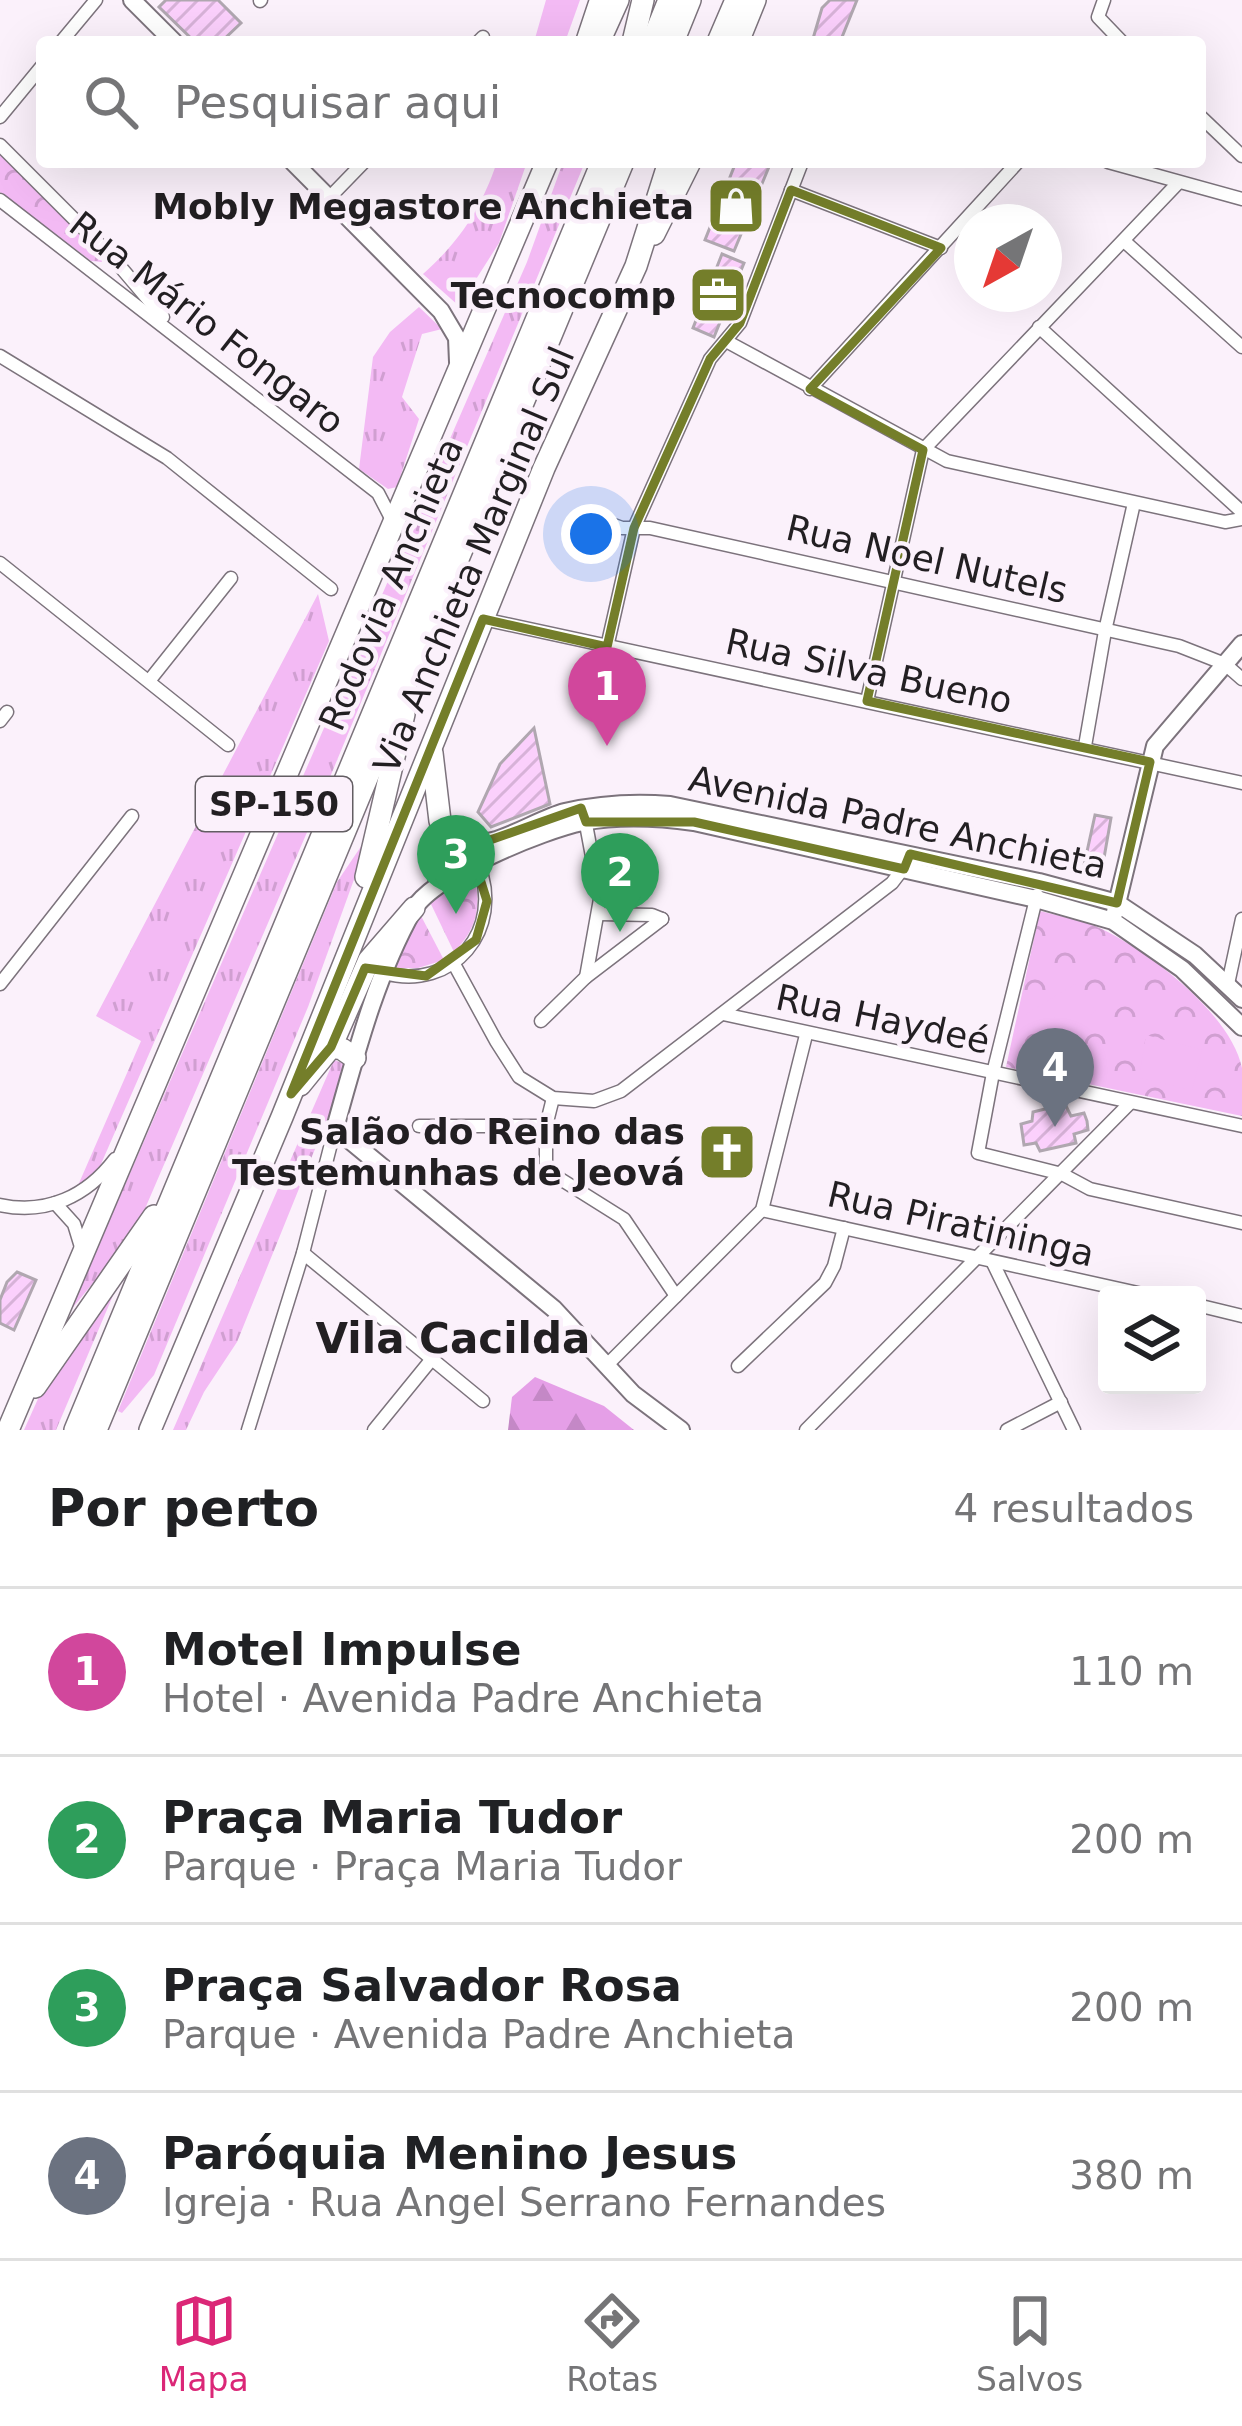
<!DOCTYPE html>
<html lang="pt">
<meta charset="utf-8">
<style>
:root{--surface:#fff;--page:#f2f2f2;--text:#202124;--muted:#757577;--line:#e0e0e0;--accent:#db2777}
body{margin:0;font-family:"DejaVu Sans",sans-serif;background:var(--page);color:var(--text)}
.controls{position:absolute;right:36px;bottom:36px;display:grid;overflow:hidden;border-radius:12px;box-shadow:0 12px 48px #0002}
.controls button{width:108px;height:108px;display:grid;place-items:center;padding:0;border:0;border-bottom:3px solid var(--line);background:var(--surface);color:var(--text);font:60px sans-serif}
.compass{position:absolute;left:954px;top:204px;width:108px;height:108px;border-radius:50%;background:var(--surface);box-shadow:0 12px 48px #0002;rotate:220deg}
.you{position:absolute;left:591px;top:534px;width:42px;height:42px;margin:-30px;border:9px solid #fff;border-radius:50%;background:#1a73e8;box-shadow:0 0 0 18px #1a73e833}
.badge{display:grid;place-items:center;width:78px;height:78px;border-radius:50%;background:var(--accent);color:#fff;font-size:39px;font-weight:700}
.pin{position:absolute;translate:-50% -99px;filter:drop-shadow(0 3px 6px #0008)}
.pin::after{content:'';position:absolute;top:63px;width:42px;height:36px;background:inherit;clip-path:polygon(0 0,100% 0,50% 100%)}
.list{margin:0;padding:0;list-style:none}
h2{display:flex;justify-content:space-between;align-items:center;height:156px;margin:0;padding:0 48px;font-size:51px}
h2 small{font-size:39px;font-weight:400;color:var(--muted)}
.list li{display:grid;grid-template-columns:78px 1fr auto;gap:36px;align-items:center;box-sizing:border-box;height:168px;padding:0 48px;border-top:3px solid var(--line)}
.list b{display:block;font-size:45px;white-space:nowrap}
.list p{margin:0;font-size:39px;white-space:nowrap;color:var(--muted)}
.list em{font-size:39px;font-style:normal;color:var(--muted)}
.icon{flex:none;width:66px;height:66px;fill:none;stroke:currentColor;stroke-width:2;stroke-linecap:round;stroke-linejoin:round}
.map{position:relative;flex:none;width:1242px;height:1430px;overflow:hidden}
.search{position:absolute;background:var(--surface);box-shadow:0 12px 48px #0002;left:36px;right:36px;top:36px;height:132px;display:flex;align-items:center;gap:30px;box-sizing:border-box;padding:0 42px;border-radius:12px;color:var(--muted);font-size:45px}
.sheet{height:828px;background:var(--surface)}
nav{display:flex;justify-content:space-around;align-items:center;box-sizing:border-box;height:168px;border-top:3px solid var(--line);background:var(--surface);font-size:33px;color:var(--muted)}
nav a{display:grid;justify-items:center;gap:6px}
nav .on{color:var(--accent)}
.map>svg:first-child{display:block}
</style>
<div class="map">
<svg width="1242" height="1430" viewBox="0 0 1242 1430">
<defs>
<pattern id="grass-tufts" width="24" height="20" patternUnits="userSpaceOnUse" patternTransform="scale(3)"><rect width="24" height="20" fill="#f3baf4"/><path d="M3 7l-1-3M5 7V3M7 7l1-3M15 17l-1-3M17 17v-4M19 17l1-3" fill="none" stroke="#d09fd1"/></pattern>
<pattern id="forest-firs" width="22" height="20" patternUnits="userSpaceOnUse" patternTransform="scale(3)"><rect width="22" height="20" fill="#e59fe7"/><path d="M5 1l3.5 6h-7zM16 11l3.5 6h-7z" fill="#c488c6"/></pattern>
<pattern id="park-crowns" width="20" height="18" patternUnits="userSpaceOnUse" patternTransform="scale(3)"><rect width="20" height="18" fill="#f3baf4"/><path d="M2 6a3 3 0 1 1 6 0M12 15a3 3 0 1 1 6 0" fill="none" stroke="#d09fd1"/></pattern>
<pattern id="building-hatch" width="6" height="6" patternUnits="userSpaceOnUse" patternTransform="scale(3)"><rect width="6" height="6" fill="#fbd0fc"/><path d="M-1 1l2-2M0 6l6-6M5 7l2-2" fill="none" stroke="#d7b2d8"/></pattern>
</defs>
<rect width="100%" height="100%" fill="#fbf1fb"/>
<!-- grass -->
<g fill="url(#grass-tufts)">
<polygon points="546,0 580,0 565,42 534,42"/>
<path d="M497,162H527L499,243L459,306L423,274C460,241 481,209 497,162Z"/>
<polygon points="563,162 585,162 311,823 135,1232 70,1311 527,262"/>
<polygon points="419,307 442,329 422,334 402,397 419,419 397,487 388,489 359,469 373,357 390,332"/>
<polygon points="318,594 329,641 98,1171 76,1190 141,1041 96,1016"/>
<polygon points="364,842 361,860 308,1007 154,1375 122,1413 118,1411 337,882"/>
<polygon points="334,1060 345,1064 334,1102 237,1342 204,1392 186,1430 173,1430"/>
<polygon points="117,1286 56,1430 24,1430 46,1381"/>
</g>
<!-- forest -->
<polygon fill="url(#forest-firs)" points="535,1377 604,1406 634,1430 508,1430 512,1397"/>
<!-- park -->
<g fill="url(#park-crowns)">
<polygon points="0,151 99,252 102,262 91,261 0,192"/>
<path d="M473,875C483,905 476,930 454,952L429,900Z"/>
<path d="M1040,911C1058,916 1078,919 1095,926C1144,947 1231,1013 1242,1068C1242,1083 1242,1101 1242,1116L1006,1067Z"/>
<polygon points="419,912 444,960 418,968 396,968"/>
</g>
<!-- pitch -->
<g fill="#f3baf4">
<polygon points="1077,983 1096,1011 1046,1043 1026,1014"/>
<polygon points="1146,1035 1202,1050 1192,1090 1139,1078"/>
</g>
<!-- building -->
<g fill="url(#building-hatch)" stroke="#b0a7b0" stroke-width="3">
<polygon points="166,0 218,0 241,23 221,42 195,42 159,7"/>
<polygon points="830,0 857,0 840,42 812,42 822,8"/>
<polygon points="736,162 771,162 734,251 705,240"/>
<polygon points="722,254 744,263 714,337 693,328"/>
<polygon points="534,728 550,804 491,827 478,812 500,764"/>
<polygon points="1095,815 1111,818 1101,875 1083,870"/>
<polygon points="1065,1104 1071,1116 1084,1113 1087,1121 1088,1130 1074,1134 1076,1143 1040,1151 1036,1143 1024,1145 1021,1124 1032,1121 1033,1112"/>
<polygon points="704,1138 753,1150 747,1167 701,1155"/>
<polygon points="17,1272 36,1280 14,1330 0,1323 0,1300 7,1282"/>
</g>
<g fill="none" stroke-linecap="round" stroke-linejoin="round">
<!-- street casing -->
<g stroke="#7c737c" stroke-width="15">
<g id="street">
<polyline points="1104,0 1098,17 1122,42"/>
<polyline points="260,1 261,0"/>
<polyline points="61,42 96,0"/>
<polyline points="478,42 483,37"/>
<polyline points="1200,116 1242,156"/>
<polyline points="0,117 42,66"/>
<polyline points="0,145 112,257 163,317"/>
<polyline points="1108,162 1242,199"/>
<polyline points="791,190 941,248"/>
<polyline points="329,198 364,162"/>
<polyline points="0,200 378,493 392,520"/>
<polyline points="1124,241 1242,347"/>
<polyline points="1039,327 1242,512"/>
<polyline points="726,341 947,461 1225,522 1242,519"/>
<polyline points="0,356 167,458 331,589"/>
<polyline points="810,389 1018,162"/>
<polyline points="592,517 622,528 650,528 1179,646 1225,664 1242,679"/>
<polyline points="0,563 228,745"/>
<polyline points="483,619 1242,783"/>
<polyline points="607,647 634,528 710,359 740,323 802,162"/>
<polyline points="149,681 231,578"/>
<polyline points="867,701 923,450 1178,183"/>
<polyline points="0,721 7,712"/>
<polyline points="1085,746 1105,631 1134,503"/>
<polyline points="585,819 600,899 586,977"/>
<polyline points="1037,895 993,1073 978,1153 1062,1174 1090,1189 1242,1223"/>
<polyline points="600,914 652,915 662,919"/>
<polyline points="454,964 496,1041 519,1077 553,1098 594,1101 621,1091 892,883 905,866"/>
<path d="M384,973C453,992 505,929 478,864"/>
<polyline points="0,984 132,816"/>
<polyline points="1228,984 1242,919"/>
<polyline points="723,1014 1242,1126"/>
<polyline points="541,1021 586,977 662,919"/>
<polyline points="553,1098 546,1126 546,1170 624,1219 676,1296"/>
<polyline points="419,1126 546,1126"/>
<polyline points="55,1203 74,1224 81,1247"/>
<path d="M0,1205C47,1215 87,1196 115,1159"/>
<polyline points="762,1210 1147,1295"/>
<polyline points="303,1253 483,1401"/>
<polyline points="993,1263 1074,1430"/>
<polyline points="1197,1305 1242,1316"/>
<polyline points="606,1366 762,1210 806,1035"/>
<polyline points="738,1366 825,1283 834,1266 844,1228"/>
<polyline points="248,1430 303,1253 335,1128"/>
<polyline points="374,1430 431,1360"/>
<polyline points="806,1430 1130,1103"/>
<polyline points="1007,1430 1061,1402"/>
</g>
</g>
<!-- secondary casing -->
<g stroke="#7c737c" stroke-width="20">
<g id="secondary">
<polyline points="132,0 174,42"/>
<polyline points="293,162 441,311 457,338 458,362"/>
<path d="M437,879L458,856L457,841C490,854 533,820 565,812C600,804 634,802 670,805L1039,882L1117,903L1195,955L1242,999"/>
<polyline points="1115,912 1155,746 1242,644"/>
<path d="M681,1430L633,1394L554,1309L335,1128C356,1054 375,978 413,910C433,875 543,830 583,822C620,815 657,817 694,822L1036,899L1113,921L1182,969L1242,1027"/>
</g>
</g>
<!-- primary casing -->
<g stroke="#7c737c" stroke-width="21">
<polyline id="primary" points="585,42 599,0"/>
</g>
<!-- highway casing -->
<g stroke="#7c737c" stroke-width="24">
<g id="highway">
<polyline points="599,42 618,0"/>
<polyline points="633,42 643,0"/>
<polyline points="652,42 669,0"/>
<polyline points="673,42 690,0"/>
<polyline points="718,42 736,0"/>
<polyline points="738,42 755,0"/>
<polyline points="654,234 690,162"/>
<polyline points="432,753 440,821 457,841"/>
<polyline points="366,877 404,714"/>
<polyline points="331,1047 342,1049 355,1058"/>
<polyline points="300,1085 331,1047 369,960 414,908"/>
<polyline points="35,1387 154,1216"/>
<polyline points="8,1430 547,162"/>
<polyline points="75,1430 602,162"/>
<polyline points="96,1430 623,162"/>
<polyline points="150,1430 282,1117 544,468 636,266 669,162"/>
</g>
</g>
<!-- street -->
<use href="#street" stroke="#fff" stroke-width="12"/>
<!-- secondary -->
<use href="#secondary" stroke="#fff" stroke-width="16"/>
<!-- primary -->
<use href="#primary" stroke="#fff" stroke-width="18"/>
<!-- highway -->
<use href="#highway" stroke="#fff" stroke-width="21"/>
</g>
<!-- marked area -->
<path fill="none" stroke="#747e2a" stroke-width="9" stroke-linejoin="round" d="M791,190L941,248L810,389L923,450L867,701L1150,762L1117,903L910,854L904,869L694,822H586L581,808L470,847L487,901L476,940L426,976L365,968L331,1047L291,1094L483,619L607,647L634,528L710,359L740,323Z"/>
<!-- icons -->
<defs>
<g id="shop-square" transform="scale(3)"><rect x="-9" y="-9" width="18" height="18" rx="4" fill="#747e2a" stroke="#fbf1fb"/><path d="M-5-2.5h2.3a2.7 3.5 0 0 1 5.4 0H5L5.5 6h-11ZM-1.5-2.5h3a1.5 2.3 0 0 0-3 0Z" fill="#fff"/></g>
<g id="office-square" transform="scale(3)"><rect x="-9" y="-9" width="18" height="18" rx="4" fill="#747e2a" stroke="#fbf1fb"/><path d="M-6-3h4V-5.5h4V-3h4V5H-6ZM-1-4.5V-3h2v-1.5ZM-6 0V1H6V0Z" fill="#fff"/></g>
<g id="church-square" transform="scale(3)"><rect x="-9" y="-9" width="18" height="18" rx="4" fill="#747e2a" stroke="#fbf1fb"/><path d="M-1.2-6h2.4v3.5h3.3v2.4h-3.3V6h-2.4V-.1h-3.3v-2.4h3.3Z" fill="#fff"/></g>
</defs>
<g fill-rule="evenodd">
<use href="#shop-square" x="736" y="206"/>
<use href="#office-square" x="718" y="295"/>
<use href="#church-square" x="727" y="1152"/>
</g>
<g text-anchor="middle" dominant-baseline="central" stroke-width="9" stroke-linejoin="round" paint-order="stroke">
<!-- shield labels -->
<rect fill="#fbf1fb" stroke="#635e63" stroke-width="3" x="196" y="777" width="156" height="54" rx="9"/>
<g font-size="33" font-weight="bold" fill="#221f22">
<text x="274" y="804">SP-150</text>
</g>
<!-- poi labels -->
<g font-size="36" font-weight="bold" fill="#221f22" stroke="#fbf1fb" text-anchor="end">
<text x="694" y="206">Mobly Megastore Anchieta</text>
<text x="676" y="295">Tecnocomp</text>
<text x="685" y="1131">Salão do Reino das<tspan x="685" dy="41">Testemunhas de Jeová</tspan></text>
</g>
<!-- street labels -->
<g font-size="36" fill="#221f22" stroke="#fbf1fb">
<text transform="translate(207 323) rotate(38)">Rua Mário Fongaro</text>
<text transform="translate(927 559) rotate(13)">Rua Noel Nutels</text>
<text transform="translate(474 560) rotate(-67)">Via Anchieta Marginal Sul</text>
<text transform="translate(391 584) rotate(-67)">Rodovia Anchieta</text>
<text transform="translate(869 671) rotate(12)">Rua Silva Bueno</text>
<text transform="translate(898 822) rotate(12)">Avenida Padre Anchieta</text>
<text transform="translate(883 1019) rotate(12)">Rua Haydeé</text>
<text transform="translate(961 1224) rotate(13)">Rua Piratininga</text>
</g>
<!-- quarter labels -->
<g font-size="42" font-weight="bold" fill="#221f22" stroke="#fbf1fb">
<text x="453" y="1338">Vila Cacilda</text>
</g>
</g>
</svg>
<div class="controls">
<button><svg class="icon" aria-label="layers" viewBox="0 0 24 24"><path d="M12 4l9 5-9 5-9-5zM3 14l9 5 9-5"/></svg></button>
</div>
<svg class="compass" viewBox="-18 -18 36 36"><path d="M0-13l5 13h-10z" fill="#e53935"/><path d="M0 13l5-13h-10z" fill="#757577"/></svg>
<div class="you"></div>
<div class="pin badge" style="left:607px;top:746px;background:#d1479c">1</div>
<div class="pin badge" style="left:620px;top:932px;background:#2e9e5b">2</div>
<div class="pin badge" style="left:456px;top:914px;background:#2e9e5b">3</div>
<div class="pin badge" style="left:1055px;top:1127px;background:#6b7280">4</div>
<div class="search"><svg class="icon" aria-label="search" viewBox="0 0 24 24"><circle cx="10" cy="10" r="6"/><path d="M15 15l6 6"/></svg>Pesquisar aqui</div>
</div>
<section class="sheet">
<h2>Por perto<small>4 resultados</small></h2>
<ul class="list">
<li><span class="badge" style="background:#d1479c">1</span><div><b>Motel Impulse</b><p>Hotel · Avenida Padre Anchieta</p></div><em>110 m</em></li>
<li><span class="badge" style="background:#2e9e5b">2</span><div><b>Praça Maria Tudor</b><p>Parque · Praça Maria Tudor</p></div><em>200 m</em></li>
<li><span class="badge" style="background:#2e9e5b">3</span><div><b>Praça Salvador Rosa</b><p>Parque · Avenida Padre Anchieta</p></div><em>200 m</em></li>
<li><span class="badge" style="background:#6b7280">4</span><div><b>Paróquia Menino Jesus</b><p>Igreja · Rua Angel Serrano Fernandes</p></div><em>380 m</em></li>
</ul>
</section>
<nav>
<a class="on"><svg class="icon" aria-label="map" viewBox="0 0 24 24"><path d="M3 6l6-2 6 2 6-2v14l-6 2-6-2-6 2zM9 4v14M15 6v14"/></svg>Mapa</a>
<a><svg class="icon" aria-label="directions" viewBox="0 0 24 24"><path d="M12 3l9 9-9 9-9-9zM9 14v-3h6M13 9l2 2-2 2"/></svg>Rotas</a>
<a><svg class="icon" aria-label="saved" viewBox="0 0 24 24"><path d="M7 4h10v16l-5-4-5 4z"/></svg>Salvos</a>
</nav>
